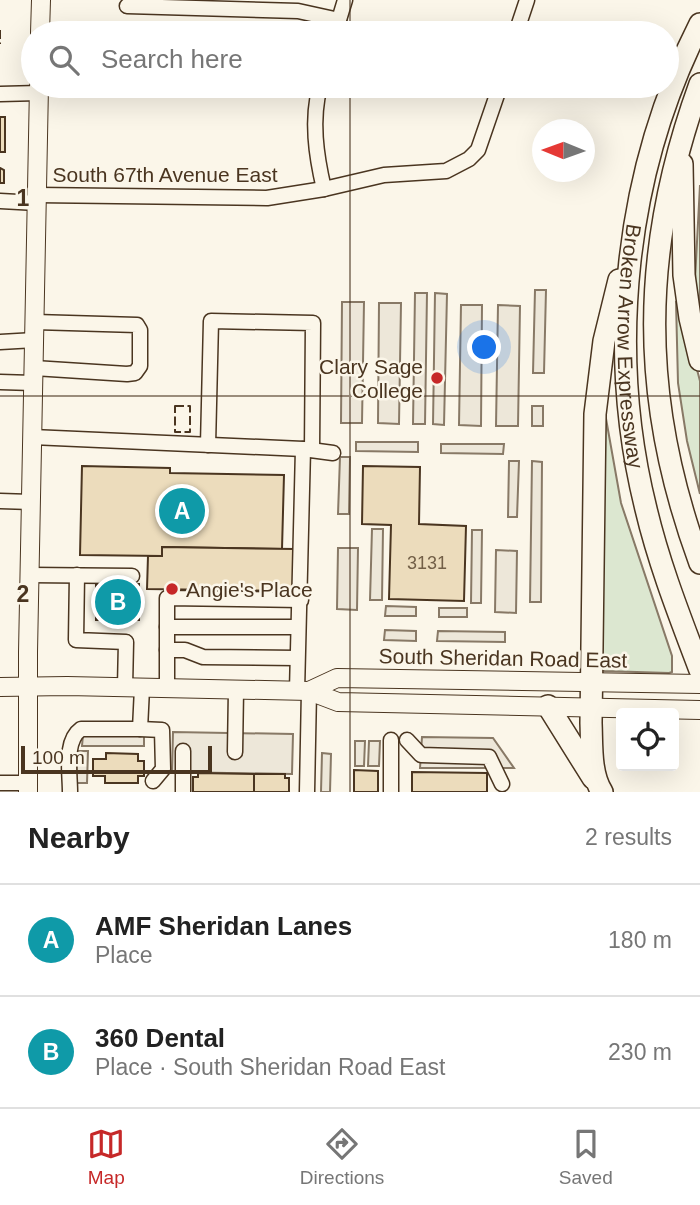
<!DOCTYPE html>
<meta charset="utf-8">
<style>
:root{--surface:#fff;--page:#f6f6f6;--text:#222;--muted:#767676;--line:#e0e0e0;--accent:#c62828}
body{margin:0;font-family:Arial,sans-serif;background:var(--page);color:var(--text)}
.controls{position:absolute;right:21px;bottom:21px;display:grid;overflow:hidden;border-radius:7px;box-shadow:0 7px 28px #0002}
.controls button{width:63px;height:63px;display:grid;place-items:center;padding:0;border:0;border-bottom:2px solid var(--line);background:var(--surface);color:var(--text);font:35px sans-serif}
.compass{position:absolute;left:532px;top:119px;width:63px;height:63px;border-radius:50%;background:var(--surface);box-shadow:0 7px 28px #0002;rotate:271deg}
.scale{position:absolute;left:21px;bottom:18px;width:191px;box-sizing:border-box;padding-left:7px;border:4px solid #4a3520;border-top:0;font-size:19px;line-height:24px;white-space:nowrap;color:#4a3520;-webkit-text-stroke:5px #fbf6e9;paint-order:stroke}
.you{position:absolute;left:485px;top:348px;width:24px;height:24px;margin:-18px;border:5px solid #fff;border-radius:50%;background:#1a73e8;box-shadow:0 0 0 10px #1a73e833}
.badge{display:grid;place-items:center;width:46px;height:46px;border-radius:50%;background:var(--accent);color:#fff;font-size:23px;font-weight:700}
.pin{position:absolute;translate:-50% -50%;border:4px solid #fff;box-shadow:0 2px 7px #0006}
.list{margin:0;padding:0;list-style:none}
h2{display:flex;justify-content:space-between;align-items:center;height:91px;margin:0;padding:0 28px;font-size:30px}
h2 small{font-size:23px;font-weight:400;color:var(--muted)}
.list li{display:grid;grid-template-columns:46px 1fr auto;gap:21px;align-items:center;box-sizing:border-box;height:112px;padding:0 28px;border-top:2px solid var(--line)}
.list b{display:block;font-size:26px;white-space:nowrap}
.list p{margin:0;font-size:23px;white-space:nowrap;color:var(--muted)}
.list em{font-size:23px;font-style:normal;color:var(--muted)}
.icon{flex:none;width:38px;height:38px;fill:none;stroke:currentColor;stroke-width:2;stroke-linecap:round;stroke-linejoin:round}
.map{position:relative;flex:none;width:700px;height:792px;overflow:hidden}
.search{position:absolute;background:var(--surface);box-shadow:0 7px 28px #0002;left:21px;right:21px;top:21px;height:77px;display:flex;align-items:center;gap:18px;box-sizing:border-box;padding:0 24px;border-radius:38px;color:var(--muted);font-size:26px}
.sheet{height:315px;background:var(--surface)}
nav{display:flex;justify-content:space-around;align-items:center;box-sizing:border-box;height:98px;border-top:2px solid var(--line);background:var(--surface);font-size:19px;color:var(--muted)}
nav a{display:grid;justify-items:center;gap:4px}
nav .on{color:var(--accent)}
.map>svg:first-child{display:block}
</style>
<div class="map">
<svg width="700" height="792" viewBox="0 0 700 792">
<rect width="100%" height="100%" fill="#fbf6e9"/>
<!-- green -->
<g fill="#dce7d0" stroke="#887966" stroke-width="2">
<polygon points="700,185 700,312 695,280"/>
<polygon points="676,302 682,303 687,331 700,381 700,494 687,441 678,383"/>
<polygon points="605,413 621,503 672,656 672,672 669,673 604,671 598,664"/>
</g>
<!-- parking -->
<g fill="#ede7d9" stroke="#887966" stroke-width="2">
<polygon points="535,290 546,290 544,373 533,373"/>
<polygon points="415,293 427,293 425,424 413,424"/>
<polygon points="435,293 447,294 444,425 433,424"/>
<polygon points="342,302 364,302 362,423 341,423"/>
<polygon points="379,303 401,303 399,424 378,423"/>
<polygon points="461,305 482,305 481,426 459,425"/>
<polygon points="498,305 520,306 518,426 496,426"/>
<rect x="532" y="406" width="11" height="20"/>
<polygon points="356,442 418,442 418,452 356,451"/>
<polygon points="441,444 504,444 503,454 441,453"/>
<polygon points="340,457 350,457 349,514 338,514"/>
<polygon points="509,461 519,461 517,517 508,517"/>
<polygon points="532,461 542,462 541,602 530,602"/>
<polygon points="372,529 383,529 382,600 370,600"/>
<polygon points="472,530 482,530 481,603 471,603"/>
<polygon points="338,548 358,548 357,610 337,609"/>
<polygon points="496,550 517,551 516,613 495,612"/>
<polygon points="386,606 416,607 416,616 385,616"/>
<rect x="439" y="608" width="28" height="9"/>
<polygon points="385,630 416,631 416,641 384,640"/>
<polygon points="438,631 505,632 505,642 437,641"/>
<polygon points="173,732 293,734 292,774 172,772"/>
<polygon points="83,735 144,736 144,746 82,746"/>
<polygon points="422,737 493,738 514,768 420,768"/>
<polygon points="355,741 365,741 364,766 355,766"/>
<polygon points="369,741 380,741 379,766 368,766"/>
<polygon points="77,751 88,751 87,783 76,783"/>
<polygon points="322,753 331,754 330,792 321,792"/>
</g>
<!-- building -->
<g fill="#ecdcbc" stroke="#4a3520" stroke-width="2">
<rect x="0" y="117" width="5" height="35"/>
<polygon points="0,168 4,170 4,183 0,183"/>
<polygon points="82,466 170,468 170,473 284,475 282,549 162,547 162,556 80,555"/>
<polygon points="363,466 420,467 419,524 466,526 464,601 389,599 391,525 362,524"/>
<polygon points="162,547 295,549 295,591 147,589 148,556 162,556"/>
<rect x="96" y="584" width="43" height="36"/>
<polygon points="106,753 138,754 138,761 144,761 144,776 138,776 138,783 105,783 105,776 93,776 93,759 106,759"/>
<polygon points="354,770 378,771 378,792 354,792"/>
<polygon points="412,772 487,773 487,792 412,792"/>
<polygon points="198,773 254,774 254,792 193,792 193,777 198,777"/>
<polygon points="254,774 285,774 285,778 289,778 289,792 254,792"/>
</g>
<g fill="none" stroke-linecap="round" stroke-linejoin="round">
<!-- minor casing -->
<g stroke="#4a3520" stroke-width="17">
<g id="minor">
<polyline points="127,6 298,11 339,20"/>
<polyline points="335,33 345,0"/>
<polyline points="516,33 527,0"/>
<path d="M320,86C311,120 316,155 324,189"/>
<polyline points="0,94 39,93"/>
<polyline points="37,195 267,198 324,189 384,175 446,171 469,159 478,150 500,86"/>
<polyline points="0,201 37,203"/>
<polyline points="0,342 35,340"/>
<polyline points="34,368 127,374 135,373 140,366 140,330 137,325 35,322"/>
<polyline points="0,382 33,383"/>
<polyline points="32,437 303,449 333,453"/>
<polyline points="208,445 211,321 313,323 312,450"/>
<polyline points="0,501 31,502"/>
<polyline points="30,575 132,576"/>
<polyline points="77,575 76,640 126,642 125,687"/>
<polyline points="167,627 298,627"/>
<polyline points="167,650 185,650 203,657 297,658"/>
<polyline points="167,688 167,598 301,600"/>
<polyline points="297,691 303,449"/>
<polyline points="140,729 162,730 163,769 153,781"/>
<polyline points="391,740 391,792"/>
<polyline points="407,740 421,755 489,757 502,784"/>
<polyline points="235,752 236,690"/>
<polyline points="0,783 28,783"/>
<path d="M70,792C70,772 64,741 81,729H140L142,688"/>
<polyline points="183,792 183,751"/>
<polyline points="307,792 309,691"/>
</g>
</g>
<!-- major casing -->
<g stroke="#4a3520" stroke-width="20">
<g id="major">
<polyline points="40,33 41,0"/>
<polyline points="0,687 67,686 309,691 338,702 700,710"/>
<polyline points="309,691 337,678 700,684"/>
<polyline points="28,792 28,652 39,86"/>
</g>
</g>
<!-- highway casing -->
<g stroke="#4a3520" stroke-width="24">
<g id="highway">
<path id="s1" d="M700,24C625,171 606,349 646,509C659,564 680,617 700,670"/>
<path d="M700,84C640,249 639,398 700,563"/>
<polyline points="682,164 684,275 690,318 700,360"/>
<polyline points="548,706 593,778"/>
<path d="M602,792C590,773 592,745 591,723L595,414L604,341L619,280"/>
</g>
</g>
<!-- minor -->
<use href="#minor" stroke="#fbf6e9" stroke-width="14"/>
<!-- major -->
<use href="#major" stroke="#fbf6e9" stroke-width="18"/>
<!-- highway -->
<use href="#highway" stroke="#fbf6e9" stroke-width="21"/>
<!-- fence -->
<g stroke="#4a3520" stroke-width="2" stroke-dasharray="9 3.5" stroke-linecap="butt">
<polyline points="0,30 0,44"/>
<rect x="175" y="406" width="15" height="26"/>
</g>
</g>
<!-- grid -->
<path fill="none" stroke="#4a3520" stroke-width="2" stroke-opacity="0.55" d="M350,0V33M350,86V792M0,396H700"/>
<!-- markers -->
<g fill="#c62828" stroke="#fbf6e9" stroke-width="2.5">
<circle cx="437" cy="378" r="7"/>
<circle cx="172" cy="589" r="7"/>
</g>
<g text-anchor="middle" dominant-baseline="central" stroke-width="5" stroke-linejoin="round" paint-order="stroke">
<!-- number labels -->
<g font-size="18" fill="#725f47">
<text x="427" y="563">3131</text>
</g>
<!-- street labels -->
<g font-size="21" fill="#4a3520" stroke="#fbf6e9">
<text x="165" y="174">South 67th Avenue East</text>
<text stroke="none"><textPath href="#s1" startOffset="334">Broken Arrow Expressway</textPath></text>
<text transform="translate(503 658) rotate(1)">South Sheridan Road East</text>
</g>
<!-- poi labels -->
<g font-size="21" fill="#4a3520" stroke="#fbf6e9" text-anchor="end">
<text x="423" y="366">Clary Sage<tspan x="423" dy="24">College</tspan></text>
<text x="186" y="589" text-anchor="start">Angie's Place</text>
</g>
</g>
<g font-size="23" text-anchor="middle" font-weight="bold" fill="#4a3520" stroke="#fbf6e9" stroke-width="5" stroke-linejoin="round" paint-order="stroke">
<text x="23" y="206">1</text>
<text x="23" y="602">2</text>
</g>
</svg>
<div class="controls">
<button><svg class="icon" aria-label="locate" viewBox="0 0 24 24"><circle cx="12" cy="12" r="6"/><path d="M12 2v4M12 18v4M2 12h4M18 12h4"/></svg></button>
</div>
<svg class="compass" viewBox="-18 -18 36 36"><path d="M0-13l5 13h-10z" fill="#e53935"/><path d="M0 13l5-13h-10z" fill="#767676"/></svg>
<div class="scale">100 m</div>
<div class="you"></div>
<div class="pin badge" style="left:182px;top:511px;background:#0f9aa8">A</div>
<div class="pin badge" style="left:118px;top:602px;background:#0f9aa8">B</div>
<div class="search"><svg class="icon" aria-label="search" viewBox="0 0 24 24"><circle cx="10" cy="10" r="6"/><path d="M15 15l6 6"/></svg>Search here</div>
</div>
<section class="sheet">
<h2>Nearby<small>2 results</small></h2>
<ul class="list">
<li><span class="badge" style="background:#0f9aa8">A</span><div><b>AMF Sheridan Lanes</b><p>Place</p></div><em>180 m</em></li>
<li><span class="badge" style="background:#0f9aa8">B</span><div><b>360 Dental</b><p>Place · South Sheridan Road East</p></div><em>230 m</em></li>
</ul>
</section>
<nav>
<a class="on"><svg class="icon" aria-label="map" viewBox="0 0 24 24"><path d="M3 6l6-2 6 2 6-2v14l-6 2-6-2-6 2zM9 4v14M15 6v14"/></svg>Map</a>
<a><svg class="icon" aria-label="directions" viewBox="0 0 24 24"><path d="M12 3l9 9-9 9-9-9zM9 14v-3h6M13 9l2 2-2 2"/></svg>Directions</a>
<a><svg class="icon" aria-label="saved" viewBox="0 0 24 24"><path d="M7 4h10v16l-5-4-5 4z"/></svg>Saved</a>
</nav>
